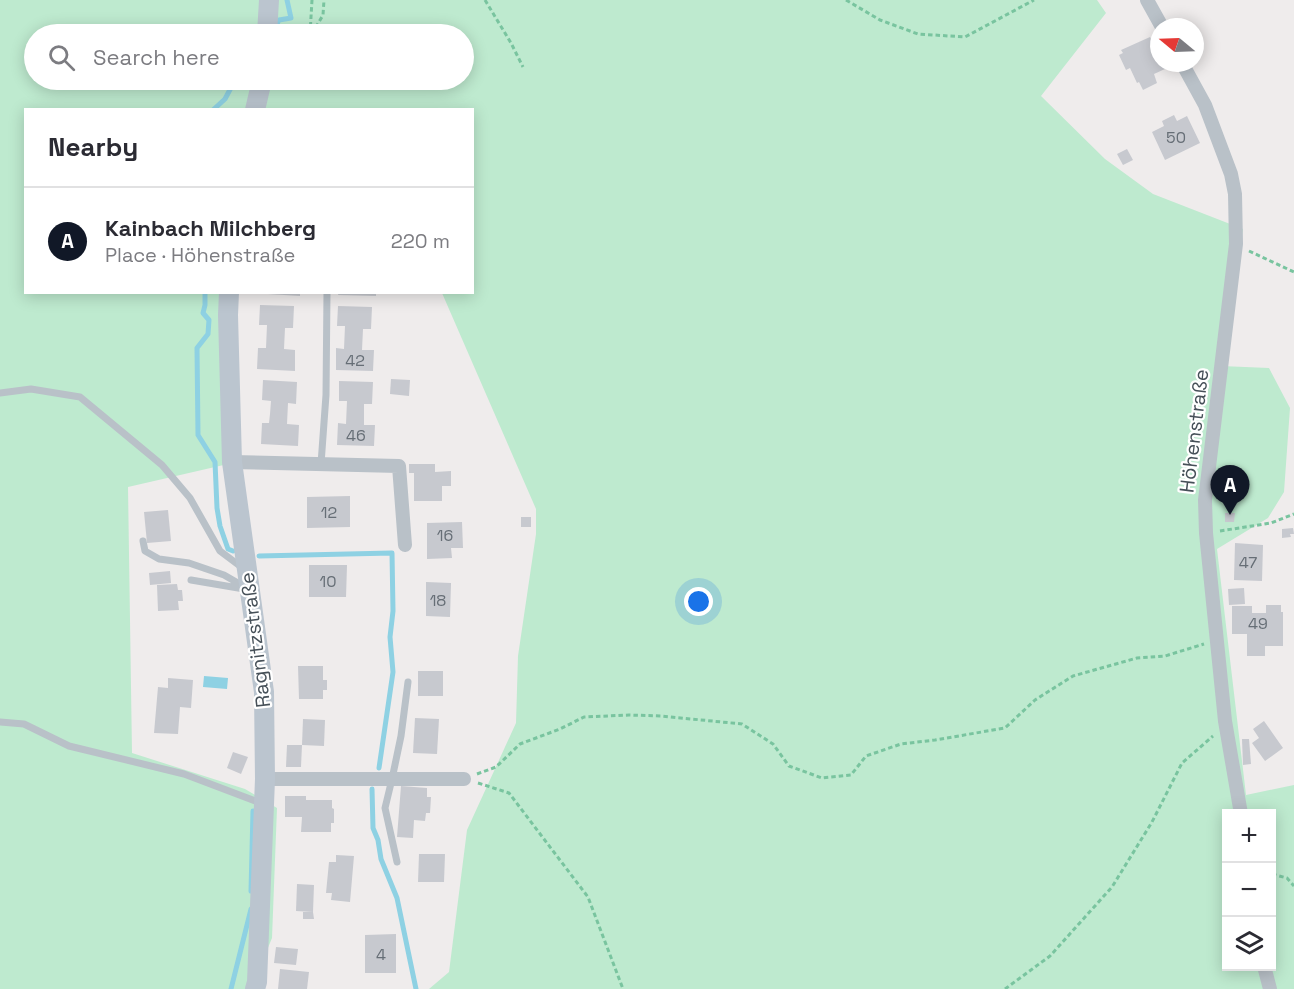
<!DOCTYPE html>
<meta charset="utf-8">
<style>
:root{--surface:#fff;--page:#f2f2f3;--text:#2b2b33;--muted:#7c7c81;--line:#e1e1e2;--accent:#111827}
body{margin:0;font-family:"Space Grotesk",sans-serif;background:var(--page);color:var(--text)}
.controls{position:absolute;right:18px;bottom:18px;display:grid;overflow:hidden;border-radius:0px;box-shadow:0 3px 15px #0003}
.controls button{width:54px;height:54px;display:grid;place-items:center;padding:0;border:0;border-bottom:2px solid var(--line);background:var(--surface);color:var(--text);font:30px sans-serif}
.compass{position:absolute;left:1150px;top:18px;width:54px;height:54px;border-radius:50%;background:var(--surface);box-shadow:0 3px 15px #0003;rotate:289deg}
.you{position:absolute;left:699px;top:602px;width:21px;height:21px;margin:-15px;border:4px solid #fff;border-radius:50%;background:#1a73e8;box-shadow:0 0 0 9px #1a73e833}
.badge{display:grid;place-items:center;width:39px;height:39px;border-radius:50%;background:var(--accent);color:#fff;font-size:20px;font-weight:700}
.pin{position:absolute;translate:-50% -50px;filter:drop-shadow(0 2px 3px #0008)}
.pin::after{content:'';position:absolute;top:32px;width:21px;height:18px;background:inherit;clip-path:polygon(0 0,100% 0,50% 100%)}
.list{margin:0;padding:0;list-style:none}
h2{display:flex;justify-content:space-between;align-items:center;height:78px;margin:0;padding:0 24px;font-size:26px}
h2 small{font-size:20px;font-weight:400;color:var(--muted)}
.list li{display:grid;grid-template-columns:39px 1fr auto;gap:18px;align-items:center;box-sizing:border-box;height:108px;padding:0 24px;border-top:2px solid var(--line)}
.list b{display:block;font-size:22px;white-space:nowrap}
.list p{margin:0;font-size:20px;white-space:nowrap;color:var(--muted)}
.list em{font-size:20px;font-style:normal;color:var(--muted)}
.icon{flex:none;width:33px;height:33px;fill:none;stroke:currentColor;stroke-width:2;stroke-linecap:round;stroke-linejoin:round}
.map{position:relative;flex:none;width:1294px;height:989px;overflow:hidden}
.search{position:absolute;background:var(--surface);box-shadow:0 3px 15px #0003;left:24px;top:24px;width:450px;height:66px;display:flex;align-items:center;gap:15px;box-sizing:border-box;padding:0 21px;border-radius:33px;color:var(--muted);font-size:22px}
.panel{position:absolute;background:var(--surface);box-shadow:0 3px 15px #0003;left:24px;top:108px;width:450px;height:186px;border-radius:0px}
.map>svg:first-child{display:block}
</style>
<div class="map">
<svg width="1294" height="989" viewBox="0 0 1294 989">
<rect width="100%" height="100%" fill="#efecec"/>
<!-- green -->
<path fill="#beeacf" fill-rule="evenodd" d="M0,0H1097L1106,13L1041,96L1105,159L1153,194L1243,229L1221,366L1269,368L1290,408L1284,492L1268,518L1217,549L1246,795L1294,785V989H429L449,972L467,830L516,723L518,656L536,534V509L442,293L472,292V110H26V292L238,293L234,332L241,461L128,487L132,753L245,789L277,808L272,938L251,989H0ZM34,34H464V80H34ZM1226,814H1272V966H1226Z"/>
<!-- water -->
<polygon fill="#8ed1e3" points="204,676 228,678 227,689 203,687"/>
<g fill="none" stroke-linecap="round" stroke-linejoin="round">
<!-- stream -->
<g stroke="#8ed1e3" stroke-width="5">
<polyline points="275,28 279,20 291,18 287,0"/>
<polyline points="213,110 225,99 235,80"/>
<polyline points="205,292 205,305 203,313 209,320 208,334 197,348 198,435 215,462 217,508 220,526 228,549 233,551"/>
<polyline points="259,556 392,553 393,611 390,637 393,672 379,768"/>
<polyline points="372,789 373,828 378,840 381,859 397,898 416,989"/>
<polyline points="251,891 253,811"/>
<polyline points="231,989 251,909"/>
</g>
</g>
<!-- building -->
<g fill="#c7c9cf">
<polygon points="1150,37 1159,56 1159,63 1162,63 1165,69 1154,74 1157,83 1143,90 1139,82 1137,83 1130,68 1126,70 1119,55 1123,53 1121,50"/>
<polygon points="1174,115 1177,121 1187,116 1200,143 1165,160 1152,132 1164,126 1162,121"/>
<polygon points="1127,149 1133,160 1123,165 1117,154"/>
<polygon points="268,292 300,292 300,296 268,294"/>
<polygon points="339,292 376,292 376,296 338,295"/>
<polygon points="260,305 294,306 293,328 285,328 284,349 295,350 295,371 257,369 258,348 266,348 267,325 259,325"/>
<polygon points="338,306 372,307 371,329 363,329 362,350 374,350 373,371 336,370 336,348 344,349 345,326 337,326"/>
<polygon points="391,379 410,380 409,396 390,394"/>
<polygon points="263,380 297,382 296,404 288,403 287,424 299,425 298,446 261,444 262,423 269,423 270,414 271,401 262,400"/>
<polygon points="339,381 373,382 372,404 364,404 364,425 375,425 374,446 337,445 338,423 346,424 347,401 339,401"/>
<polygon points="409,464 435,464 435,472 451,471 451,486 442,486 442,501 414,501 414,473 409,473"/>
<polygon points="350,496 350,527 307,528 307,497"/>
<polygon points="168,510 171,541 147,543 144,512"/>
<polygon points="1225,513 1235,513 1234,522 1225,522"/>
<rect x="521" y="517" width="10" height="10"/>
<polygon points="462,522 463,548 451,548 452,558 427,559 427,523"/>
<polygon points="1293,528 1294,534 1290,534 1291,537 1282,538 1282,529"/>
<polygon points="1235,543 1263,545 1262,581 1234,580"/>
<polygon points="309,565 347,565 346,597 309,597"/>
<polygon points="170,571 171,583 150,585 149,573"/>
<polygon points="426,582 451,583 450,617 426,616"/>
<polygon points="177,584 178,590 182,590 183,601 178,601 179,610 158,611 157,585"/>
<polygon points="1244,588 1245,604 1229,605 1228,589"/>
<polygon points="1266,605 1281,605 1281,612 1283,612 1283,646 1265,646 1265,656 1247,656 1247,634 1232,634 1232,606 1252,606 1252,613 1266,613"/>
<polygon points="298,666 323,666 323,680 327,680 327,690 323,690 323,699 299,699"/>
<rect x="418" y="671" width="25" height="25"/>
<polygon points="168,678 193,680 191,708 180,707 178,734 154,733 158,687 168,688"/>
<polygon points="415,718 439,719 437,754 413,753"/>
<polygon points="303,719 325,720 324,746 302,745"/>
<polygon points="1264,721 1283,748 1265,761 1252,743 1259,738 1253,729"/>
<polygon points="1242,739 1249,739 1251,764 1243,765"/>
<polygon points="287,745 302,745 301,767 286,767"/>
<polygon points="233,752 248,757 241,774 227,768"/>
<polygon points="401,786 427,788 427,797 431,797 430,813 426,813 425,821 414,820 413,838 397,837"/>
<polygon points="285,796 306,796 306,800 332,800 332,808 334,809 334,823 331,823 331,832 301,832 302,817 285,817"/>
<polygon points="419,854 445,854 444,882 418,882"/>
<polygon points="336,855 354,856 350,902 331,900 332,893 326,893 329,862 336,862"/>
<polygon points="297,884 314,885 313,912 296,911"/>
<polygon points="303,912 313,912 314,919 303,919"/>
<polygon points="396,934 396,973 365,973 365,935"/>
<polygon points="276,947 298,949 296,965 274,963"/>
<polygon points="280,969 309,972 307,989 278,989"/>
</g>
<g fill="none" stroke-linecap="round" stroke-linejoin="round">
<!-- path -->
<g stroke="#79c49f" stroke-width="3" stroke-dasharray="4.5 3" stroke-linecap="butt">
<polyline points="485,0 511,43 523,67"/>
<polyline points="846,0 880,20 918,34 965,37 1034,0"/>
<polyline points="310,34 312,0"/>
<polyline points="312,34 323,15 324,0"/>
<polyline points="1249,251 1294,272"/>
<polyline points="1220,531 1271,523 1294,514"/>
<polyline points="477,774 496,767 520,744 560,729 584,717 629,715 661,716 742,724 773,744 789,766 822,778 851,775 866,756 901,744 935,740 1005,728 1035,700 1073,676 1137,658 1165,656 1204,644"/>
<polyline points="478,783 509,793 588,897 623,989"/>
<polyline points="1272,874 1287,878 1294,886"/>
<polyline points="1005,989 1050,956 1112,887 1152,822 1182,763 1213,736"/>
</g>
<!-- lane -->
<g stroke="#b9c1c8" stroke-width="7">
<polyline points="0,393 31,389 80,397 162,465 190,498 220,551 244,569"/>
<polyline points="321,464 326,395 327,292"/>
<polyline points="143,541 145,551 159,559 189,563 224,575 250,590 191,580"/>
<polyline points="0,722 24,724 69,746 184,774 263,804"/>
<polyline points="397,862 385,808 392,779 401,736 408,682"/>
</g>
<!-- street -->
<g stroke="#b9c1c8" stroke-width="14">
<polyline points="1147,0 1162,27"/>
<polyline points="1182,63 1205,105 1231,174 1235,194 1236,244 1205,500 1206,533 1225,721 1241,814"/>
<polyline points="232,462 399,466 405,545"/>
<polyline points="265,779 464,779"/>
<polyline points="1264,966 1270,989"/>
</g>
<!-- secondary -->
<g stroke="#bbc5cf" stroke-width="20">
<polyline points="267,34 269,0"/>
<polyline points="255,110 262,80"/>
<polyline points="229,292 228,315 232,462 264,692 265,779 257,982 255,989"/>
</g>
</g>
<g text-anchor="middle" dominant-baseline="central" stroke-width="4.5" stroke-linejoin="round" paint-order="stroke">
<!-- number labels -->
<g font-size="16" fill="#666e76">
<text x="1176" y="137">50</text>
<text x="355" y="360">42</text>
<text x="356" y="435">46</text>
<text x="329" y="512">12</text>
<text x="445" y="535">16</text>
<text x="1248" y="562">47</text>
<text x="328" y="581">10</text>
<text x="438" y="600">18</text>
<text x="1258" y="623">49</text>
<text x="381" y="954">4</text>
</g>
<!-- street labels -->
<g font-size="20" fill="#465058" stroke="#fff">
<text transform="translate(1194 431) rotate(-83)">Höhenstraße</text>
<text transform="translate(255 640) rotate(-97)">Ragnitzstraße</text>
</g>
</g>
</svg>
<div class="controls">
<button>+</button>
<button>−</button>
<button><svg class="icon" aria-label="layers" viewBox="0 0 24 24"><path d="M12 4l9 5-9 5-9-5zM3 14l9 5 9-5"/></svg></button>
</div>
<svg class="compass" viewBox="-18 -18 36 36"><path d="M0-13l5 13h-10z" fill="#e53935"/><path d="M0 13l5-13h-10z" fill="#7c7c81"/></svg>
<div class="you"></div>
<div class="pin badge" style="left:1230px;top:515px">A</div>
<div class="search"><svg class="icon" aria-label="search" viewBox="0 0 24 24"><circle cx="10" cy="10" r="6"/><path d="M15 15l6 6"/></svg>Search here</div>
<section class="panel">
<h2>Nearby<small></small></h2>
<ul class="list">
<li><span class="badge">A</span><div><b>Kainbach Milchberg</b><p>Place · Höhenstraße</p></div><em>220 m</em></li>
</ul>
</section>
</div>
